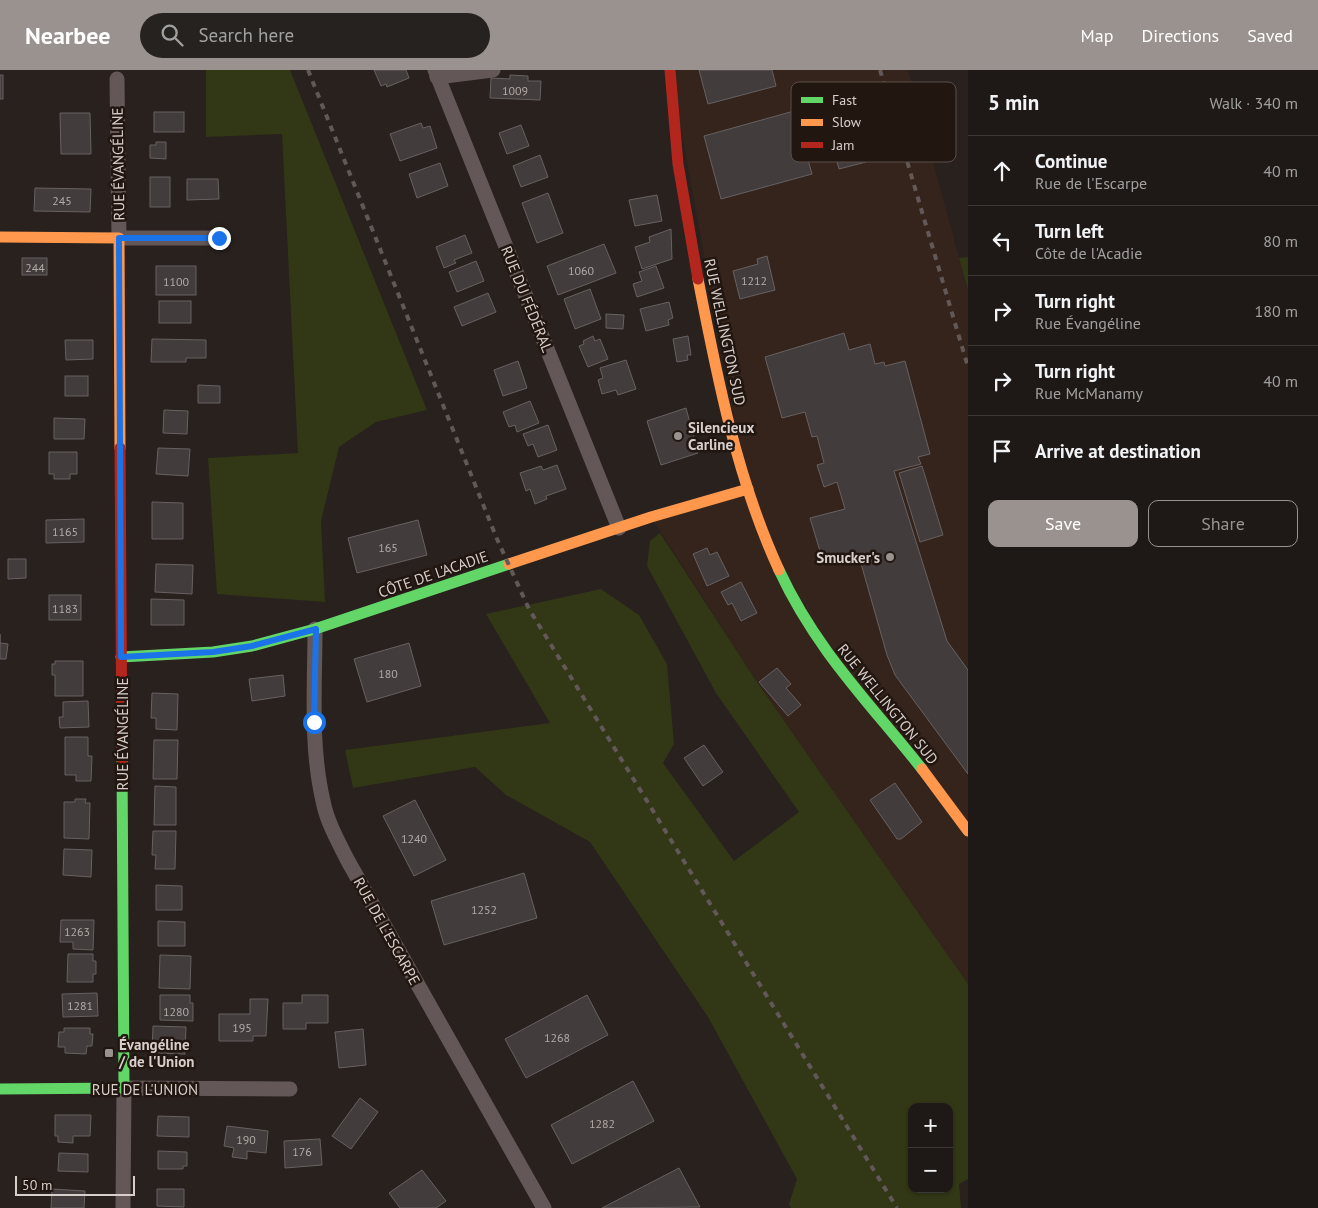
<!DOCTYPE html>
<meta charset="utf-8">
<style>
:root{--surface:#1e1916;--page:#26221f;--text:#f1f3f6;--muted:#a1a0a1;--line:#3c3835;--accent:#9a928e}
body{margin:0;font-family:"PT Sans",sans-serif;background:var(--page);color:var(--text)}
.controls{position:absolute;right:15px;bottom:15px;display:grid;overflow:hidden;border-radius:10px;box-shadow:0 1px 4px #0004}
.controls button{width:45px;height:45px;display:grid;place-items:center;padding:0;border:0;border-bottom:1px solid var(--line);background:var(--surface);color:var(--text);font:25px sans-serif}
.scale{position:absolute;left:15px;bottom:12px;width:120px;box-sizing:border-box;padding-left:5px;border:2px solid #d8cfcb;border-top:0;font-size:14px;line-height:18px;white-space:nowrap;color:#d8cfcb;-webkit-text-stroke:4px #221611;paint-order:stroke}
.stop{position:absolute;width:15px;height:15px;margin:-11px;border:4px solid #1a73e8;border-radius:50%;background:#fff}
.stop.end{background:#1a73e8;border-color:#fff;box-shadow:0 1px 5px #0008}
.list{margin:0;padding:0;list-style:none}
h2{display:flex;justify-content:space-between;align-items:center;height:65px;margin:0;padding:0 20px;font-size:21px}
h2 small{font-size:16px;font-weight:400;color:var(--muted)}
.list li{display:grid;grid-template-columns:32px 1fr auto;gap:15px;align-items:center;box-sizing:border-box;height:70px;padding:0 20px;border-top:1px solid var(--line)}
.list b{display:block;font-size:19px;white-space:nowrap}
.list p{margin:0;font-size:16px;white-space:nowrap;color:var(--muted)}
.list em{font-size:16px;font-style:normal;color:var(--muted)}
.actions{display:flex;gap:10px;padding:15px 20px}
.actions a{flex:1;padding:11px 0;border:1px solid var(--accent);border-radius:10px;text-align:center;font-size:18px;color:var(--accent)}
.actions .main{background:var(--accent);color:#fff}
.icon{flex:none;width:28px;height:28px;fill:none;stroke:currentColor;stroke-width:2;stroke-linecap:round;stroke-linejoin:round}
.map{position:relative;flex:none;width:968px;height:1138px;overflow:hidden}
header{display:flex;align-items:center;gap:30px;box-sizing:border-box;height:70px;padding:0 25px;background:var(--accent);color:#fff}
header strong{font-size:24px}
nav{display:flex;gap:28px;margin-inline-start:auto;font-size:18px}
.search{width:350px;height:45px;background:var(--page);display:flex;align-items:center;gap:12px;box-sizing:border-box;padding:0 18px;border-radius:28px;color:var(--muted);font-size:19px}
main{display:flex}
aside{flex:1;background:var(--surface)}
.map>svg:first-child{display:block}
</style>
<header>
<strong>Nearbee</strong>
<div class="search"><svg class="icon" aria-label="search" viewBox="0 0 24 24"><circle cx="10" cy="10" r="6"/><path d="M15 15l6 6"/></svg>Search here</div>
<nav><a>Map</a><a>Directions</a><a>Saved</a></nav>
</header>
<main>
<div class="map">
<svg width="968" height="1138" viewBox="0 0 968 1138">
<rect width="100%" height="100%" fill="#28211e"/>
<!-- built -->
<polygon fill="#34241b" points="670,0 908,0 968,220 968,914 757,612 651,447 747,419"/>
<!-- green -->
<g fill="#323716" fill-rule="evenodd">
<polygon points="206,0 290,0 427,340 376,352 339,377 321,451 325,532 217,524 208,388 298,383 282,64 206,67"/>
<polygon points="968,187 968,220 959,188"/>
<path d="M660,463L757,612L968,914V1109L959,1114L961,1138H791L789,1134L797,1109L708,947L590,772L506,725L475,697L353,718L345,680L550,653L486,544L601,519L639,545L667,594L674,674L663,693L734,791L799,742L716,623L647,496L650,471ZM912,1037H949V1119H912Z"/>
</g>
<!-- building -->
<g fill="#423c3c" stroke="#676162">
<polygon points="374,0 406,0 409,8 387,17 386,14 381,16"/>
<polygon points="699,0 772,0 776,16 708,34"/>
<rect x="0" y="5" width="3" height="24"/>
<polygon points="510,5 528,6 528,11 541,11 540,30 490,28 491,8 510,9"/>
<polygon points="849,31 866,92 839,99 822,38"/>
<polygon points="794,41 812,104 721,129 704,66"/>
<rect x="154" y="42" width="30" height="20"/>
<polygon points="60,43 90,43 91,84 61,84"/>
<polygon points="421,53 423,58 430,56 437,78 400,91 390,64"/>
<polygon points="521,55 529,76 507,84 499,63"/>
<polygon points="156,72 166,72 166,89 150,88 150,75 156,75"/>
<polygon points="540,85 548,107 521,117 513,96"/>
<polygon points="440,93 448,116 417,128 409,104"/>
<rect x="150" y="107" width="20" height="30"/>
<polygon points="187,109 218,109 219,129 187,130"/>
<polygon points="35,118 91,119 90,142 34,141"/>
<polygon points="548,123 563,163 537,173 522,133"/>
<polygon points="657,125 662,151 635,156 629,130"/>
<polygon points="671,159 672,189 642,199 635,177 650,172 649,167"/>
<polygon points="465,165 472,183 454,190 456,193 444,198 436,177"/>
<polygon points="604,174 616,203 558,225 547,196"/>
<polygon points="767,186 775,220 740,229 733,201 758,194 757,189"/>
<rect x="22" y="188" width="25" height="17"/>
<polygon points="476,191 484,211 457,222 449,202"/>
<rect x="156" y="196" width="40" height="29"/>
<polygon points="656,196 664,218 637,227 633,214 642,211 639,202"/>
<polygon points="590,219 601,249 575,259 564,229"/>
<polygon points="488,223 496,242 462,256 454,237"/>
<rect x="159" y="231" width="32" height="22"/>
<polygon points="669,232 673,248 668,250 669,255 646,261 640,239"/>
<polygon points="606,244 624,245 623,259 606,258"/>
<polygon points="844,263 849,280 870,274 875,294 884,292 885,296 905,291 930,384 918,387 921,394 894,401 947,571 968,600 968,704 895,605 887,585 858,483 823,491 810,448 845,439 837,412 824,417 817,395 824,393 817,366 812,367 805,342 782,348 765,287"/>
<polygon points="593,266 595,271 600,269 608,289 588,297 579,276 584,274 583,271"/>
<polygon points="688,266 691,285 687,285 688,290 677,292 673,269"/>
<polygon points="152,269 206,270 206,288 186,288 186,292 151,292"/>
<polygon points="65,270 93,270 93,289 66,290"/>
<polygon points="626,290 636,319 618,325 616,320 602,324 598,310 603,308 600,298"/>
<polygon points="518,291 527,318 503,326 494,300"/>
<rect x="65" y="306" width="23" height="20"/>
<polygon points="198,315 220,316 220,333 198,333"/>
<polygon points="530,331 539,353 517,362 515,355 509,357 503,342"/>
<polygon points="686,338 698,383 661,395 647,351"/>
<polygon points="164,340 188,341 187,364 163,363"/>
<polygon points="54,348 85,349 84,369 54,369"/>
<polygon points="548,355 557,380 538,387 533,374 528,376 523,364"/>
<polygon points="158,378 190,379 188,406 156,404"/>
<polygon points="49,382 77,382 77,404 70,404 70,409 54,409 54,404 49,404"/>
<polygon points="557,395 566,419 546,426 547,429 535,434 530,419 526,421 520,403 541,396 543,400"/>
<polygon points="922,396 943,465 920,472 899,403"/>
<polygon points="152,432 183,433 183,469 152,469"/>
<polygon points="84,449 84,472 46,473 46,450"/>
<polygon points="418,450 427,485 357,503 348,468"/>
<polygon points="707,478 710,485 717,482 729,506 707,516 693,484"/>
<polygon points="8,489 26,489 26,508 8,509"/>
<polygon points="156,494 193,495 192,524 155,522"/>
<polygon points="741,512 757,543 741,551 732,533 728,535 721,522"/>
<rect x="49" y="525" width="32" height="25"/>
<polygon points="151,529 184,530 184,555 151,555"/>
<polygon points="0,564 0,573 8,574 6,589 0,589"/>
<polygon points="409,573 421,616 367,632 354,589"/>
<polygon points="55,591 83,591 83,626 55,626 55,605 52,605 52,594 55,594"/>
<polygon points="777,598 791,614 786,618 801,635 788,646 759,612"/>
<polygon points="283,605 285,626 252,631 249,609"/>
<polygon points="152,623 178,624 177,660 156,659 156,648 151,648"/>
<polygon points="88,631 89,657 60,658 59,647 63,647 63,632"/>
<polygon points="65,667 88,667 88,686 92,686 91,711 76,711 76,705 65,705"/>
<polygon points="154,670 178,670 177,709 153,709"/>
<polygon points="704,675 723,702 703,716 684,688"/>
<polygon points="895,713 922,752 901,769 897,769 870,730"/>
<polygon points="155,716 176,717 176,755 154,755"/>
<polygon points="75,729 86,729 85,733 90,733 89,769 64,768 64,732 75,732"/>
<polygon points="415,730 446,790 414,806 383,746"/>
<polygon points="153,761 176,761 175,799 155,799 156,785 152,785"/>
<polygon points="64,779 92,780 91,807 63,805"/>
<polygon points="524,803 537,848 444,875 431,831"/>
<polygon points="156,815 182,816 182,840 156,840"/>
<polygon points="61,850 94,850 93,880 73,879 73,872 60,872"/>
<polygon points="158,851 185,852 185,876 158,876"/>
<polygon points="68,884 93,884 93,891 96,891 96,904 93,904 93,912 67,912"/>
<polygon points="160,885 191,886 190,919 159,918"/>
<polygon points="97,923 98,946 63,947 62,924"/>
<polygon points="160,925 190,925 190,933 193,933 193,951 160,950"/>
<polygon points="302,925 328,925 328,953 306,953 306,959 283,959 283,933 302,933"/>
<polygon points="587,925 608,965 526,1008 505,969"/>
<polygon points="250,929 268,929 266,966 253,966 253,971 219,971 219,944 250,944"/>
<polygon points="153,956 186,957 185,984 152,983"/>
<polygon points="64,958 90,958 90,964 93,964 92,976 87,976 86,984 65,983 65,977 58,977 59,962 64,962"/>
<polygon points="363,959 366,995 339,998 335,962"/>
<polygon points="633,1011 654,1051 572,1094 551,1055"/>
<polygon points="360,1028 378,1042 351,1079 332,1066"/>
<polygon points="55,1045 91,1045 90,1066 73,1066 73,1073 58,1072 58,1066 55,1066"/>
<polygon points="158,1046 189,1047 189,1067 157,1066"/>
<polygon points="227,1056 268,1061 266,1083 247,1081 247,1089 232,1087 234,1078 224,1076"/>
<polygon points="320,1069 322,1095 285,1098 284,1071"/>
<polygon points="158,1081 187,1082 187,1096 183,1096 183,1099 158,1099"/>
<polygon points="59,1083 88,1084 88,1102 58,1101"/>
<polygon points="679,1098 700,1137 602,1138"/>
<polygon points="422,1100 446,1131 436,1138 400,1138 389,1123"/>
<polygon points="52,1119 85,1121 84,1138 51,1138"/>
<polygon points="157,1119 184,1119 184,1137 157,1136"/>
</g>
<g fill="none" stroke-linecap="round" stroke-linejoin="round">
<!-- street -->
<g stroke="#645757" stroke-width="15">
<polyline points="435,0 619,458"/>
<polyline points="437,7 493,0"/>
<polyline points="117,9 119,168 219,168"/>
<path d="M315,559C315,616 310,675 323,731C327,752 338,771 348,791L544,1138"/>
<polyline points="123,1138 124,1018 290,1019"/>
</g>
<!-- fast -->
<g stroke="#63d668" stroke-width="11">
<path d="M779,500C816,580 868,631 922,699"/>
<polyline points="121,587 213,582 252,576 315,559 509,494"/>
<polyline points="0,1019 124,1018 122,690"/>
</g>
<!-- slow -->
<g stroke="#ff974d" stroke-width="11">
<polyline points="0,167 119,168 120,378"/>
<path d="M698,209C717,307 737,409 779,500"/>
<polyline points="509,494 651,447 748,419"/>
<polyline points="922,699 968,761"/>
</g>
<!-- jam -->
<g stroke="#b3261e" stroke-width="11">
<polyline points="670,0 678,94 698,209"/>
<polyline points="120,378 122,690"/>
</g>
<!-- rail -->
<g stroke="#625857" stroke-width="4" stroke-dasharray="6 6" stroke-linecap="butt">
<polyline points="308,0 497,469 529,539 897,1138"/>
<polyline points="880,0 968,297"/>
</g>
</g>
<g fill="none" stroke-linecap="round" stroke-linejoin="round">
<!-- route -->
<polyline stroke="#1a73e8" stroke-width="6" points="219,168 119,168 121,587 213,582 252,576 316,559 314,652"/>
</g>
<!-- markers -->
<g fill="#9a928e" stroke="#221611" stroke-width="2">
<circle cx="678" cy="366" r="5"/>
<circle cx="890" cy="487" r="5"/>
<rect x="104" y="978" width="10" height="10" rx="2.5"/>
</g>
<g text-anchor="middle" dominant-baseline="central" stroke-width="5" stroke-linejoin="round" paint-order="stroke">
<!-- number labels -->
<g font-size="12" fill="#b2aaa7">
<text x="515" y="20">1009</text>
<text x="62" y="130">245</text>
<text x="35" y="197">244</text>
<text x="581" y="200">1060</text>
<text x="754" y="210">1212</text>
<text x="176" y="211">1100</text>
<text x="65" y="461">1165</text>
<text x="388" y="477">165</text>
<text x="65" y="538">1183</text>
<text x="388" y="603">180</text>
<text x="414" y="768">1240</text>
<text x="484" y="839">1252</text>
<text x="77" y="861">1263</text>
<text x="80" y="935">1281</text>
<text x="176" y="941">1280</text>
<text x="242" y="957">195</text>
<text x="557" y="967">1268</text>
<text x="602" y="1053">1282</text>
<text x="246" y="1069">190</text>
<text x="302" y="1081">176</text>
</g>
<!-- street labels -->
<g font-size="15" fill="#d8cfcb" stroke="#221611">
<text transform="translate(118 94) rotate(-91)">RUE ÉVANGÉLINE</text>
<text transform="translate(527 229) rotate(68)">RUE DU FÉDÉRAL</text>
<text transform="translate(725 262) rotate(78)">RUE WELLINGTON SUD</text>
<text transform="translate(433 504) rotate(-19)">CÔTE DE L'ACADIE</text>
<text transform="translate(888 634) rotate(51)">RUE WELLINGTON SUD</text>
<text transform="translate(122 664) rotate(-90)">RUE ÉVANGÉLINE</text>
<text transform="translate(387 861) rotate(61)">RUE DE L'ESCARPE</text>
<text x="145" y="1019">RUE DE L'UNION</text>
</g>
<!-- poi labels -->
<g font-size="15" font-weight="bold" fill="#d8cfcb" stroke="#221611" text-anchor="start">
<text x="688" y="357">Silencieux<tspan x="688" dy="17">Carline</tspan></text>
<text x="880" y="487" text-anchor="end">Smucker's</text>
<text x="119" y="974">Évangéline<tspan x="119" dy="17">/ de l'Union</tspan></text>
</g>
</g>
<!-- legend -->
<rect x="791" y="12" width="165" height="80" rx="8" fill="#221611" stroke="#594e49" stroke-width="1"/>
<rect x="801" y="27" width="22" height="6" fill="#63d668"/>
<rect x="801" y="49" width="22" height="7" fill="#ff974d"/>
<rect x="801" y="72" width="22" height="6" fill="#b3261e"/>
<g font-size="14" fill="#d8cfcb">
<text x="832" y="35">Fast</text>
<text x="832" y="57">Slow</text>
<text x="832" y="80">Jam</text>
</g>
</svg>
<div class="controls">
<button>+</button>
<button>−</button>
</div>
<div class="scale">50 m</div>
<div class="stop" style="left:314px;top:652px"></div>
<div class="stop end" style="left:219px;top:168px"></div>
</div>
<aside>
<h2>5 min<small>Walk · 340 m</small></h2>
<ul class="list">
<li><svg class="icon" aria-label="ahead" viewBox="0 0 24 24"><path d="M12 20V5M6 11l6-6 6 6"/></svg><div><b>Continue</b><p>Rue de l'Escarpe</p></div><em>40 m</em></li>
<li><svg class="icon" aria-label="left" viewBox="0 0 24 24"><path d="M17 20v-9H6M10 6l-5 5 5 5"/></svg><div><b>Turn left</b><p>Côte de l'Acadie</p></div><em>80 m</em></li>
<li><svg class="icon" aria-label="right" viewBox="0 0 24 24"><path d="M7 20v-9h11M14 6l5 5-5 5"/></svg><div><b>Turn right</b><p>Rue Évangéline</p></div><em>180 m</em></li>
<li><svg class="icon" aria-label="right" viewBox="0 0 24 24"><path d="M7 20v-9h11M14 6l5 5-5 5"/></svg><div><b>Turn right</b><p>Rue McManamy</p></div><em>40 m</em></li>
<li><svg class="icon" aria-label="arrive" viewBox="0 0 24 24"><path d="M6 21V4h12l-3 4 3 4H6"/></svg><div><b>Arrive at destination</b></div></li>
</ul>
<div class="actions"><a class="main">Save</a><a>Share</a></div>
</aside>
</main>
